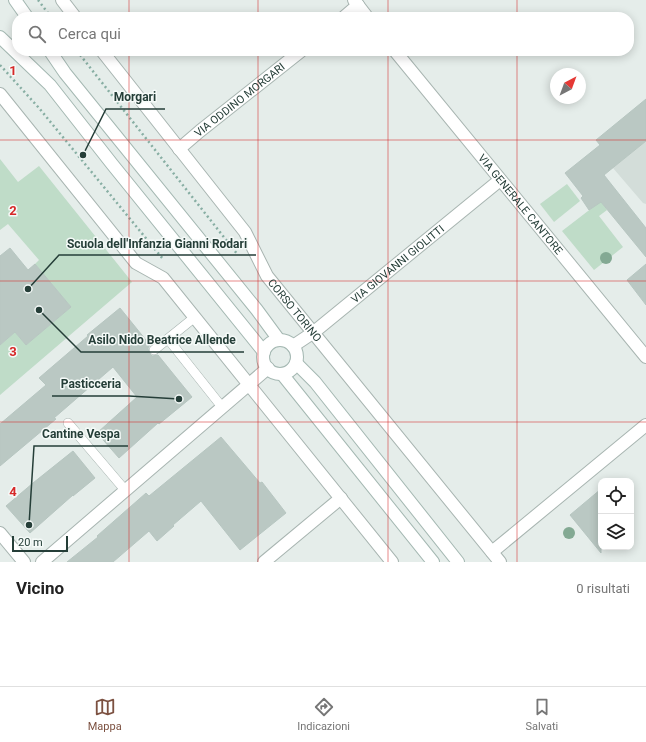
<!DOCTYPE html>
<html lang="it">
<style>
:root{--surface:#fff;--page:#f2f2f2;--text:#222;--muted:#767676;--line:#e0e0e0;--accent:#7c5141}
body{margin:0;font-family:Roboto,sans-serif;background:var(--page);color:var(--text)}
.controls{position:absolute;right:12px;bottom:12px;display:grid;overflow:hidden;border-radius:8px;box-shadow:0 2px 10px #0003}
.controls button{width:36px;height:36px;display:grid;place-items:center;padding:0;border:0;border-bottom:1px solid var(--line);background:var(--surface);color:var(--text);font:20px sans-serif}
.compass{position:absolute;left:550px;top:68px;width:36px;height:36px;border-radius:50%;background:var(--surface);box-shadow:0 2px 10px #0003;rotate:41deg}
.scale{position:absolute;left:12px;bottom:10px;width:56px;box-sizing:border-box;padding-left:4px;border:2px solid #253e38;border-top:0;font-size:11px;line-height:14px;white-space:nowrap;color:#253e38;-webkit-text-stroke:3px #f5faf8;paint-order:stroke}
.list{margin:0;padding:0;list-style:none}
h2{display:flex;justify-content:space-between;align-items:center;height:52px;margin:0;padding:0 16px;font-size:17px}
h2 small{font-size:13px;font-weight:400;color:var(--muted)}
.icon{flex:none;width:22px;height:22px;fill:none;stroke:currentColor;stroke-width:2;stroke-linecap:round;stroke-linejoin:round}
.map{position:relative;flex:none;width:646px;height:562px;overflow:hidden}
.search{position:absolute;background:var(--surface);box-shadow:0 2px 10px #0003;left:12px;right:12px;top:12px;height:44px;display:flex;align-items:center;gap:10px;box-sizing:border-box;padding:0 14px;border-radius:16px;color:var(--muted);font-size:15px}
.sheet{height:124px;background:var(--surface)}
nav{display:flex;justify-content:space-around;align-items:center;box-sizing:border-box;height:56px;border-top:1px solid var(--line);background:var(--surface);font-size:11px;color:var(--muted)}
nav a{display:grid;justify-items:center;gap:2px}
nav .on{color:var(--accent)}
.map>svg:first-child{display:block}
</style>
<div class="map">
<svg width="646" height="562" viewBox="0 0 646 562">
<rect width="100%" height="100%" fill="#e5edea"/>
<!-- built -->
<polygon fill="#d3ddd9" points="646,141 646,204 643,203 613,168"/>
<!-- green -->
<g fill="#bfdcc8">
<polygon points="0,159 18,182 39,166 132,282 0,395 0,345 15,332 26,345 71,307 35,264 39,260 8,224 0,230"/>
<polygon points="567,184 580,201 554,222 540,204"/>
<polygon points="601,201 607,210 599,216 623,247 594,270 562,231"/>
</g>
<!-- building -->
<g fill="#bac8c3" stroke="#b7c6c1">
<polygon points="646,99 646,141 604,175 646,228 646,257 601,202 589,210 581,198 583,196 565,173 600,145 596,140"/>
<polygon points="10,248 28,270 35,264 71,307 26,345 15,332 0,345 0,256"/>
<polygon points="646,264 646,305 627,280"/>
<polygon points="120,308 150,345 148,348 149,353 152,356 158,355 192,397 159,424 158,423 119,458 97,433 137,397 113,367 54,418 56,419 0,466 0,424 46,385 39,378 88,336 87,335"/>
<polygon points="221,437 260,483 262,482 286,513 240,550 201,501 173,525 174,526 157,541 149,531 113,562 67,562 98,537 97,536 146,493 149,496"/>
<polygon points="73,451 95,478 73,496 73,495 30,533 6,506 33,483"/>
<polygon points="601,489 601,553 570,515"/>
</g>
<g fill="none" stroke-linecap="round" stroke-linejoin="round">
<!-- lane casing -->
<g stroke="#a8b5b1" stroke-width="10">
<g id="lane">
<polyline points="168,339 222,407"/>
<polyline points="154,350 195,317"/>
<polyline points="68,423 125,490"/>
</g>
</g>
<!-- street casing -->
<g stroke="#a8b5b1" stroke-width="14">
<g id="street">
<polyline points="62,0 75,17"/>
<polyline points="354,0 367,17"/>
<polyline points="344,17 358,5"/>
<path id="s1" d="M102,51L245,232L267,276L500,562"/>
<path id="s2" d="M395,51L646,357"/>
<polyline points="0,94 136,263 163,278 392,562"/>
<path id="s3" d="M179,149L200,131L301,51"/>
<path id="s4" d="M293,346L314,332L500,180"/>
<polyline points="0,533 24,562"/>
<polyline points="492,552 646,425"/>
<polyline points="42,562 268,368"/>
<polyline points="264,562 341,498"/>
</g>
</g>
<!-- secondary casing -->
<g stroke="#a4b8b2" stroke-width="14">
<g id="secondary">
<polyline points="15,0 27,17"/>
<polyline points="0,37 50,85 112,164 264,352"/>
<polyline points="50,51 65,73 257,310 279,340"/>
<circle cx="280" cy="357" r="17"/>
<polyline points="296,363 315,382 458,562"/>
<polyline points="282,374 433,562"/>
</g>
</g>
<!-- path -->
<g stroke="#87aea3" stroke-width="2.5" stroke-dasharray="2 3" stroke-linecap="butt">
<polyline points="38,0 51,17"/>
<polyline points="77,51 238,255"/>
<polyline points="0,65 39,108 163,259"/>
</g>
<!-- lane -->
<use href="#lane" stroke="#fff" stroke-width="9"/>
<!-- street -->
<use href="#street" stroke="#fff" stroke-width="12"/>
<!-- secondary -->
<use href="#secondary" stroke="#fff" stroke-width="12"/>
</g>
<!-- trees -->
<g fill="#83a993">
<circle cx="606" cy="258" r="6"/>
<circle cx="569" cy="533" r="6"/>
</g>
<!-- grid -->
<path fill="none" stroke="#d62828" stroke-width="1" stroke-opacity="0.55" d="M129,0V17M258,0V17M388,0V17M517,0V17M129,51V562M258,51V562M388,51V562M517,51V562M0,140H646M0,281H646M0,422H646"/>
<g text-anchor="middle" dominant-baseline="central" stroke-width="3" stroke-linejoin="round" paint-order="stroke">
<!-- street labels -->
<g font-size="11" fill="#253e38" stroke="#f5faf8">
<text stroke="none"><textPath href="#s3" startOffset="78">VIA ODDINO MORGARI</textPath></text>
<text stroke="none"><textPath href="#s2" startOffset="198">VIA GENERALE CANTORE</textPath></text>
<text stroke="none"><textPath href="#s4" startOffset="133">VIA GIOVANNI GIOLITTI</textPath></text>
<text stroke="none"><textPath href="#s1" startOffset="324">CORSO TORINO</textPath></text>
</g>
</g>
<g font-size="13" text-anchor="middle" font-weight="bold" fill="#d62828" stroke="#f5faf8" stroke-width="3" stroke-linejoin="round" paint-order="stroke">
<text x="13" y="75">1</text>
<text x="13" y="215">2</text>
<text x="13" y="356">3</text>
<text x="13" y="496">4</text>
</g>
<!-- callouts -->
<path fill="none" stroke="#253e38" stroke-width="1.5" d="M83 155L106 109H165M28 289L59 255H256M39 310L81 352H244M179 399L129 396H52M29 525L34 446H128"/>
<g fill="#253e38" stroke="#f5faf8" stroke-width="1.5">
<circle cx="83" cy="155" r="4"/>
<circle cx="28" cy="289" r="4"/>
<circle cx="39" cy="310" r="4"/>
<circle cx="179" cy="399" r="4"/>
<circle cx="29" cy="525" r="4"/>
</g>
<g font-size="12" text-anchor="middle" font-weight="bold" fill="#253e38" stroke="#f5faf8" stroke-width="3" stroke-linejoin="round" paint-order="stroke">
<text x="135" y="101">Morgari</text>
<text x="157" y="248">Scuola dell'Infanzia Gianni Rodari</text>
<text x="162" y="344">Asilo Nido Beatrice Allende</text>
<text x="91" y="388">Pasticceria</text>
<text x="81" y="438">Cantine Vespa</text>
</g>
</svg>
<div class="controls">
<button><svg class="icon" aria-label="locate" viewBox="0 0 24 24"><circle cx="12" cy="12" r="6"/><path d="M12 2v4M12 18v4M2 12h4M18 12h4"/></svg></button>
<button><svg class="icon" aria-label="layers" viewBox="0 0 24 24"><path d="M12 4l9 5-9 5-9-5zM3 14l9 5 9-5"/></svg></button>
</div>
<svg class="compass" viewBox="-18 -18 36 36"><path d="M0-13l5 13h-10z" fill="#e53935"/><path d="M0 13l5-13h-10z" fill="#767676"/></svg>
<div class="scale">20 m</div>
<div class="search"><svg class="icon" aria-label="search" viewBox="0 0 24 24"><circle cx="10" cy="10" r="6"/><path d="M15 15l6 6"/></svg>Cerca qui</div>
</div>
<section class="sheet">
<h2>Vicino<small>0 risultati</small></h2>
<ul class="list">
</ul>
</section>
<nav>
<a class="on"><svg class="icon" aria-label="map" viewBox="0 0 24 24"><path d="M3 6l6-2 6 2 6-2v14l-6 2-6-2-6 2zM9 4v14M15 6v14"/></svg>Mappa</a>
<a><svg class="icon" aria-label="directions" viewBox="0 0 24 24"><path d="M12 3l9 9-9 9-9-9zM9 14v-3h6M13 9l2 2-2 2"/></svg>Indicazioni</a>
<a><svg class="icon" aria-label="saved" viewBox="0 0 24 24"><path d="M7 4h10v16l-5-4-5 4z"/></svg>Salvati</a>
</nav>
